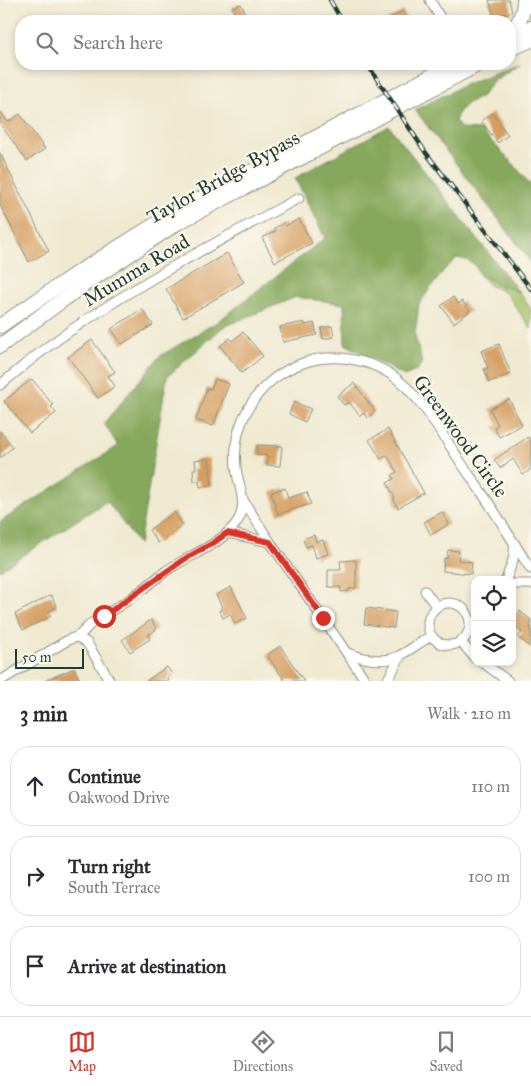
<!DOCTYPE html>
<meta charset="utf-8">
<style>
:root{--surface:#fff;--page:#f2f2f3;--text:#2b2b33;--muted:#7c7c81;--line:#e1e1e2;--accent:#d93025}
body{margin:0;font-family:"IM FELL Great Primer",serif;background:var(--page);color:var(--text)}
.controls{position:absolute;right:15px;bottom:15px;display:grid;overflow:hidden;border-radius:10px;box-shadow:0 2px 8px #0003}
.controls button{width:45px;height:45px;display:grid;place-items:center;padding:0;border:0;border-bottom:1px solid var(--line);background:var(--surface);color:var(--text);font:25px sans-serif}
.scale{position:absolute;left:15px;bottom:12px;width:69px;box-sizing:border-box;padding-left:5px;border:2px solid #1f3d34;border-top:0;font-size:14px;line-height:18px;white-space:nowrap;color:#1f3d34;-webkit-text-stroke:4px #fbf7ec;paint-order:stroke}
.stop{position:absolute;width:15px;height:15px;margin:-11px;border:4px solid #d93025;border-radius:50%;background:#fff}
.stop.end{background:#d93025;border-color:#fff;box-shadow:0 1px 5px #0008}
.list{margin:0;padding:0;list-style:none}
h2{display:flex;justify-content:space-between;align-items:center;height:65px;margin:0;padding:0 20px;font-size:21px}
h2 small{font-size:16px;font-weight:400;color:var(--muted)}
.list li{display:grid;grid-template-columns:32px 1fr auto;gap:15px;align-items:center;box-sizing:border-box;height:80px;margin:0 10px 10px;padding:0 10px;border:1px solid var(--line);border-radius:20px}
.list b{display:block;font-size:19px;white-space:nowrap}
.list p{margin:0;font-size:16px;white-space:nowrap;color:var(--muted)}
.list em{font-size:16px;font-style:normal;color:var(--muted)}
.icon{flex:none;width:28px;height:28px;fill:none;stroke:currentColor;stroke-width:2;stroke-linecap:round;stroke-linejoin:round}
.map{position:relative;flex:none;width:531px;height:681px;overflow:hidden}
.search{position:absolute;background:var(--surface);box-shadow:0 2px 8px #0003;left:15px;right:15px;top:15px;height:55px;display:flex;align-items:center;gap:12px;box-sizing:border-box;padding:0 18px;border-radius:20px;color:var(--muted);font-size:19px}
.sheet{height:335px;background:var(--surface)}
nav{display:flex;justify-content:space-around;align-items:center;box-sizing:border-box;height:70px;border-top:1px solid var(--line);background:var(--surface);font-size:14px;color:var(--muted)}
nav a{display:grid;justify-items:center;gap:2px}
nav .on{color:var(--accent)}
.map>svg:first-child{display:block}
</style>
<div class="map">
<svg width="531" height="681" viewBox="0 0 531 681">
<rect width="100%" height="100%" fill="#fbf7ec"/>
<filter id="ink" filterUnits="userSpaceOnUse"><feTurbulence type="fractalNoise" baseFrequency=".02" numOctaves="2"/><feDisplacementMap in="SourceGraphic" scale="10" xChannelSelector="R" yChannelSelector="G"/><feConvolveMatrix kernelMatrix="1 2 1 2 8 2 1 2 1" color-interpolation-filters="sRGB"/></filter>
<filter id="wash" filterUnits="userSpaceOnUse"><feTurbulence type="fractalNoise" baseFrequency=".0096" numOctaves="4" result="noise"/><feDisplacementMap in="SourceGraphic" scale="20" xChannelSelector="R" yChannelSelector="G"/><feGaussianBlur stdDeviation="1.12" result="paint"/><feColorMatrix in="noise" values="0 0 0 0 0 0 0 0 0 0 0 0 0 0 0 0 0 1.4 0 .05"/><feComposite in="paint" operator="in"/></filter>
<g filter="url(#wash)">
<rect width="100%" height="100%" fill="#efe9d0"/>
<!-- green -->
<polygon fill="#a8c268" stroke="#64804e" points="479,274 498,285 519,292 531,309 531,329 506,293 489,285"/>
<!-- forest -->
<g fill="#86a85c" stroke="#527248">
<polygon points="520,63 492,82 482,96 468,103 459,111 455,121 461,129 480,130 509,159 531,185 531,262 415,110 466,84"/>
<polygon points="389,126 519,292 498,285 479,274 475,265 467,260 457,258 445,269 419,304 415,335 422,363 416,371 404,376 345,344 344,304 296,297 223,327 167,377 139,545 107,501 0,570 0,522 118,446 104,423 160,356 217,322 325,238 295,178"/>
</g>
<g id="blocks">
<!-- building -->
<g fill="#d59e61">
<polygon points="489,0 509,0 512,12 494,17"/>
<polygon points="241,4 247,16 238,20 232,7"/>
<polygon points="403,11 408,21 385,21"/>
<polygon points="0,111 8,122 20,114 45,149 27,161 0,124"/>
<polygon points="492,113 508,135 498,143 481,121"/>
<polygon points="0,153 49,251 29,262 0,205"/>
<polygon points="299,219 312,243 275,262 262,238 276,231 274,228 284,223 285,226"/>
<polygon points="227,253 244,282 183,318 166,289"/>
<polygon points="453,297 458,304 462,301 470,311 454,323 441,306"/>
<polygon points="142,309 153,325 122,344 111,329"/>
<polygon points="304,322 305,325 314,323 317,335 283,342 280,327"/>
<polygon points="332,326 334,337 323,339 321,328"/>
<polygon points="243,332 263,356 242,373 220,346 230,338 232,341"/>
<polygon points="92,340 115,372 108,376 115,386 98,398 68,357"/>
<polygon points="499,344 511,374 489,382 484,369 488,368 481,351"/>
<polygon points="32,379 53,405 51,407 56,413 30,433 4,401"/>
<polygon points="215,379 229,384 213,426 196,420 207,388 211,389"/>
<polygon points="354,383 375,411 367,418 364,413 360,416 349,402 344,405 337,396"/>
<polygon points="509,399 522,425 499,437 494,427 498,425 490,409"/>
<polygon points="294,402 311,409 305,422 289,414"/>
<polygon points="388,429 424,493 398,508 393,499 395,498 387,483 394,479 392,475 397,472 387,455 381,459 369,440"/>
<polygon points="0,431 13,447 0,458"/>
<polygon points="528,437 531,442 531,469 523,475 513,459 500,468 494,460"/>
<polygon points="257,445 282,446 280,466 267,465 268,456 257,455"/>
<polygon points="209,458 212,486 200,487 199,481 194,481 193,469 196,469 195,460"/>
<polygon points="285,488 288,498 307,492 311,504 278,514 271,492"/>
<polygon points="174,512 183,525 158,543 149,530"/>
<polygon points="442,512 449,524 431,535 424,522"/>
<polygon points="314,535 316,542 323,540 328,554 316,558 312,545 306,547 303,539"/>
<polygon points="448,550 459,551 458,560 472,562 471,574 443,571 444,558 447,559"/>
<polygon points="356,560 356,588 349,589 349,591 341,592 341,587 328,587 328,570 341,570 340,561"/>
<polygon points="231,587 247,618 235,624 230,614 223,618 219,611 223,609 216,595"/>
<polygon points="51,595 57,607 48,612 51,616 23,630 15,614"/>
<polygon points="366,608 396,612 394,628 364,624"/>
<polygon points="520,611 531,620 531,648 518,637 522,632 512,624 512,620"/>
<polygon points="151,620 157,629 148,635 150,639 130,652 122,640"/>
<polygon points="280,646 304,681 285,681 267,655"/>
<polygon points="167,667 172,674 167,678 169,681 146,681"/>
<polygon points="74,668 80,681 44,681"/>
</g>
</g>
</g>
<g filter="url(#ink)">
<use href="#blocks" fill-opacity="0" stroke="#879382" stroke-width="1"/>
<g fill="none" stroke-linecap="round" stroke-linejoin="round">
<!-- minor casing -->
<g stroke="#879382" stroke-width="11">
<g id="minor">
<polyline points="430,0 442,21"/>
<path d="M0,385C19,370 37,354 57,340C133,286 216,242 299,198"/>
<polyline points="243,500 270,542"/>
<polyline points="227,533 270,542 366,681"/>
<polyline points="506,580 513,560 515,544"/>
<polyline points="512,584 531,584"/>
<polyline points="425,591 436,606"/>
<circle cx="449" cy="624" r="21"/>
<polyline points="78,637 87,643 110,681"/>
<polyline points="460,641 475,658"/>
<path d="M347,653C361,658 382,663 397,657C409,651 420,642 431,636"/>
<polyline points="482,662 508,681"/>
<path d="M0,681L68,640C71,638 76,638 78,636C83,633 87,627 92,623C104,615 118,607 130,599C143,590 154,580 166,571C189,555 221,545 237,522C249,504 238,486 236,467C234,447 238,426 248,409C261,386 281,370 306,362C334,353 368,359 392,375C419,394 440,431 458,458C469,475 481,491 492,508C505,528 517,549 531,569"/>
<polyline points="387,681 401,655"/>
</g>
</g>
<!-- primary casing -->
<g stroke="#879382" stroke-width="16">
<g id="primary">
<path d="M510,33C519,24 524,14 524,0"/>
<polyline points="510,37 531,28"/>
<polyline points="510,49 531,40"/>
<polyline points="0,326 74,275 172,214 454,64"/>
<polyline points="0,346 79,288 177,223 479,64"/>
</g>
</g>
<!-- minor -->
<use href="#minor" stroke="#fff" stroke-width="9"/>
<!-- primary -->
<use href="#primary" stroke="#fff" stroke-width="14"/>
<!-- rail casing -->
<g stroke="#1f3d34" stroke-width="4.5">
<g id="rail">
<polyline points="330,0 342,21"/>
<polyline points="367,64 426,153 531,289"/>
</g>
</g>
<!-- rail -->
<use href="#rail" stroke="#fbf7ec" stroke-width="2.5" stroke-dasharray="8" stroke-linecap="butt"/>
</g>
</g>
<g fill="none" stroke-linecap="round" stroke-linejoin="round" filter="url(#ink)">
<!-- route -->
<polyline stroke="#d93025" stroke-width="6" points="104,616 183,560 213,543 227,533 270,542 323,618"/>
</g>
<g text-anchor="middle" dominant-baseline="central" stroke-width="4.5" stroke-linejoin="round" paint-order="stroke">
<!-- street labels -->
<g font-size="20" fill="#1f3d34" stroke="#fbf7ec">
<text transform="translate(223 177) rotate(-29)">Taylor Bridge Bypass</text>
<text transform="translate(136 270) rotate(-31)">Mumma Road</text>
<text transform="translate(461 436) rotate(54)">Greenwood Circle</text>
</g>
</g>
</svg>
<div class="controls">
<button><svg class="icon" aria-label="locate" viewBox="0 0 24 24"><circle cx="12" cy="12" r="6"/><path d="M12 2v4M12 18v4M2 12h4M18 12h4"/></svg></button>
<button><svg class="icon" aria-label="layers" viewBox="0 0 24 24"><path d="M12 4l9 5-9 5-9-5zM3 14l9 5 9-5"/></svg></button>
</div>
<div class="scale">50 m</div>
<div class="stop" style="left:104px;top:616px"></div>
<div class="stop end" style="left:323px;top:618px"></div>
<div class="search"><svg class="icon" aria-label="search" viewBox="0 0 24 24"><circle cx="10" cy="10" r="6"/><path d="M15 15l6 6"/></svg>Search here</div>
</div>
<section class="sheet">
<h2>3 min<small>Walk · 210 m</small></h2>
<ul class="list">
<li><svg class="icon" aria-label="ahead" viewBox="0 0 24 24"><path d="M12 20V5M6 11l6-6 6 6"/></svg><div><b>Continue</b><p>Oakwood Drive</p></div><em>110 m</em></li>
<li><svg class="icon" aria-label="right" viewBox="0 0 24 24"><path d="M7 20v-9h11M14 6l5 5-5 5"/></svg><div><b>Turn right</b><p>South Terrace</p></div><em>100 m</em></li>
<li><svg class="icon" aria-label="arrive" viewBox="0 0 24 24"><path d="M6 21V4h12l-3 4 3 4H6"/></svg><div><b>Arrive at destination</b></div></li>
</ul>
</section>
<nav>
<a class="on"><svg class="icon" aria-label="map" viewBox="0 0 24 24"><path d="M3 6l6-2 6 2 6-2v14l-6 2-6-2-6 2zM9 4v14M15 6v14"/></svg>Map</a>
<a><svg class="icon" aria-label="directions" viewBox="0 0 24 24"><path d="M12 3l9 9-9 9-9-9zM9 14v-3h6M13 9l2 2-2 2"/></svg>Directions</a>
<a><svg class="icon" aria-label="saved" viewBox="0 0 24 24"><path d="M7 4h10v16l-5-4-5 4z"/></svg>Saved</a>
</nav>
